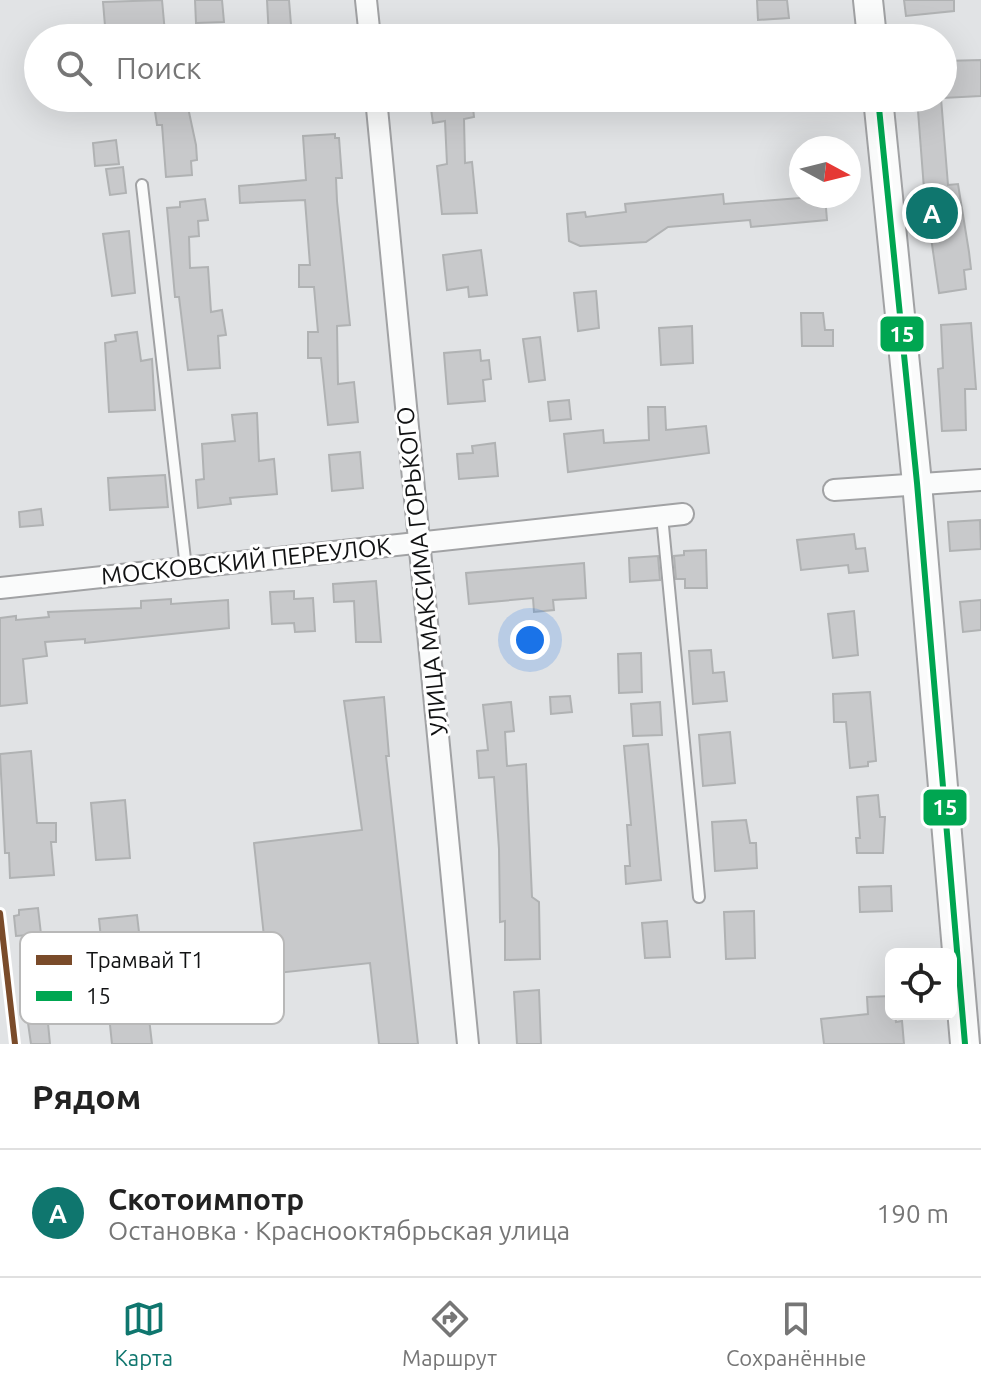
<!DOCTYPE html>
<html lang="ru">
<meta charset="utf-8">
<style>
:root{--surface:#fff;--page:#f2f2f2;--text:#222;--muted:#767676;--line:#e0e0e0;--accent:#0f766e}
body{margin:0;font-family:Ubuntu,sans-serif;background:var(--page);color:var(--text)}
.controls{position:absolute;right:24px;bottom:24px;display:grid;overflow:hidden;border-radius:12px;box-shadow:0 8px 32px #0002}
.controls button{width:72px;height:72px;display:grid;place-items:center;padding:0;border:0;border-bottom:2px solid var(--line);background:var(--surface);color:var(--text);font:40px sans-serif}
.compass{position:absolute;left:789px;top:136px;width:72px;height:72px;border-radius:50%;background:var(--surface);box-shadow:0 8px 32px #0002;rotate:97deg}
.you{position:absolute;left:530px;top:640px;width:28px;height:28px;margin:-20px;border:6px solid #fff;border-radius:50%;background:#1a73e8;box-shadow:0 0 0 12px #1a73e833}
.badge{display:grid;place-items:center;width:52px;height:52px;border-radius:50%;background:var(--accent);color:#fff;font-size:26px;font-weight:700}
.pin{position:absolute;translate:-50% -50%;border:4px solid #fff;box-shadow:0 2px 8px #0006}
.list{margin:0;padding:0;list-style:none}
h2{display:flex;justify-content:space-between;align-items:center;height:104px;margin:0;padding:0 32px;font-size:34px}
h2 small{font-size:26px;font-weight:400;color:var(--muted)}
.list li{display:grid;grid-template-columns:52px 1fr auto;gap:24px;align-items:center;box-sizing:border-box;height:128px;padding:0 32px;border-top:2px solid var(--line)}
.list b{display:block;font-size:30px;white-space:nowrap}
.list p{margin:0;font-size:26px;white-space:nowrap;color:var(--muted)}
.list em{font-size:26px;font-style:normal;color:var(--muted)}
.icon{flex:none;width:44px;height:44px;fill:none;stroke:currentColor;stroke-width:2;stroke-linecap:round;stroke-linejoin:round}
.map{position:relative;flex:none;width:981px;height:1044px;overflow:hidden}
.search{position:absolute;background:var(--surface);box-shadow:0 8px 32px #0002;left:24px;right:24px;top:24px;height:88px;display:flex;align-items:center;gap:20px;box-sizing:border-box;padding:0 28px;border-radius:44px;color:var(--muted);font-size:30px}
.sheet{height:232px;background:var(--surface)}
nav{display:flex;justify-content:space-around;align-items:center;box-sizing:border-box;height:112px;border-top:2px solid var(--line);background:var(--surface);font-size:22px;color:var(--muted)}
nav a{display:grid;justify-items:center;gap:4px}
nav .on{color:var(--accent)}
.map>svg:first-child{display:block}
</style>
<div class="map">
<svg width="981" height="1044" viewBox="0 0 981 1044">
<rect width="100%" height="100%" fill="#e1e3e5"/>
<!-- building -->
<g fill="#c8c9cb" stroke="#b0b2b3" stroke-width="2">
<polygon points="162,0 165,33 106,38 103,2"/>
<polygon points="195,0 222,0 224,22 196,23"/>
<polygon points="267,0 289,0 292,37 269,38"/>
<polygon points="757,0 787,0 789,18 758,20"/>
<polygon points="904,0 954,0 954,11 906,16"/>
<polygon points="981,60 981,96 943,98 943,61"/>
<polygon points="153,98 186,98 196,145 197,160 191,161 192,175 166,177 162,125 157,125"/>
<polygon points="472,98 474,117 464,119 465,163 472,162 477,213 442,214 437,166 447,164 445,121 433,123 430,102"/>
<polygon points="917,98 941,98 948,185 958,184 969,252 971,269 964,270 966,289 939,293 924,189"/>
<polygon points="335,134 335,138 339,138 342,178 336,178 337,201 350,325 337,326 338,384 354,382 358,422 328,425 321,358 308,358 308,332 318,332 314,287 299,287 299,265 310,265 305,200 240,203 239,186 306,180 303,136"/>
<polygon points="116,140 119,164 95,166 93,143"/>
<polygon points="123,167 126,193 110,195 106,169"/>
<polygon points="723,194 724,204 825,196 827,220 751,227 750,220 668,227 646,242 580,246 569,241 567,214 585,212 586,217 626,212 625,204"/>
<polygon points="205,199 208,220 198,221 199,236 189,237 190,268 208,267 211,312 222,310 226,335 218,336 220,368 188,370 179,297 175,297 167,208 180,207 180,202"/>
<polygon points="129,231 135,293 112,296 103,234"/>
<polygon points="481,250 487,295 469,297 468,287 447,290 443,255"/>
<polygon points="596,291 599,328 578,331 574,293"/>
<polygon points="801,313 823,313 825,330 833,330 833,346 802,346"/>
<polygon points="971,323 976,389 965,389 966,430 942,431 938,369 943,368 941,325"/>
<polygon points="692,326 693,363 661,365 659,328"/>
<polygon points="137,332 141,361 152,359 155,410 109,412 105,343 116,341 115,335"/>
<polygon points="540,337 545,380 529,382 523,339"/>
<polygon points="480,350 481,361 489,360 491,379 483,380 485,401 448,404 444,353"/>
<polygon points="569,400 571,419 550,421 548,402"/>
<polygon points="648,407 665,407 666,430 706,426 709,453 568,472 564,434 603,430 604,443 649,440"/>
<polygon points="257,413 259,461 274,459 277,494 230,498 231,504 198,508 196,480 204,479 202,444 235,441 232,415"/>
<polygon points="495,443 498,476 459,479 457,454 473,453 472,446"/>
<polygon points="360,452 363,488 332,491 329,455"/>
<polygon points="165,475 168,507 110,510 108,478"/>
<polygon points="41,509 43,525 20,527 19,512"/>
<polygon points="980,520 981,549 950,551 948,522"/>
<polygon points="854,534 856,549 865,548 868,571 849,573 848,565 801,570 797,540"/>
<polygon points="706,550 707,588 685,588 685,579 676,579 674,556 684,555 684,551"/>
<polygon points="658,556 660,580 630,582 629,558"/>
<polygon points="584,563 586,598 553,600 554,610 534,612 533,598 469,604 466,573"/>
<polygon points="376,581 381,642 356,642 354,601 334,602 333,584"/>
<polygon points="294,591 294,599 313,598 315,631 295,632 294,623 272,624 270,592"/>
<polygon points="171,599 171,604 228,600 229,628 85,643 85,639 45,642 47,656 23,659 27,703 0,706 0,618 16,616 16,620 49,617 48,612 141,608 141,601"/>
<polygon points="981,600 981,630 963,632 960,602"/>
<polygon points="854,611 858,655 833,658 828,614"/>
<polygon points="711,650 713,673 724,672 727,701 693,704 689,651"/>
<polygon points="641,653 642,692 619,693 618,654"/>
<polygon points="870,692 876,761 868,762 868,766 850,768 846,722 834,722 833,694"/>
<polygon points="570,696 572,712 551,714 550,697"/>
<polygon points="384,697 389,756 386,756 418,1044 379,1044 370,963 268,974 254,843 362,830 344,701"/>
<polygon points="511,702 514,731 505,732 507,766 526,764 532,897 539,902 540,959 505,960 505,921 500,922 499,849 494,777 479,778 477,751 488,750 483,705"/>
<polygon points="660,702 662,735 633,736 631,704"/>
<polygon points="730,732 735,783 703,786 699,735"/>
<polygon points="648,744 661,880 626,884 625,866 630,866 627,825 631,825 624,746"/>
<polygon points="31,751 37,823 56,823 56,842 51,842 54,875 10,878 9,853 5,853 0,754"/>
<polygon points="878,795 880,817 885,817 883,853 857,853 856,838 860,838 857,797"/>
<polygon points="125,800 130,858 96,860 91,803"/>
<polygon points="746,820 750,843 756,843 757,868 715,871 712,822"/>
<polygon points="891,886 892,911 860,912 859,887"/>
<polygon points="38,908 41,934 16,936 14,916 19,915 19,910"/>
<polygon points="754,911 755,958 726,959 724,912"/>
<polygon points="137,915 152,1044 112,1044 99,919"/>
<polygon points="667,921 670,957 645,958 642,923"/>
<polygon points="52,961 55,991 45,992 50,1044 31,1044 20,967"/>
<polygon points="539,990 541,1044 517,1044 514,992"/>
<polygon points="891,996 891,1014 895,1014 896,1022 902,1021 904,1044 824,1044 821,1019 868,1014 867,997"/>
</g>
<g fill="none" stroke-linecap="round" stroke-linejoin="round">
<!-- lane casing -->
<g stroke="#a1a2a4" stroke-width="14">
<g id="lane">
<polyline points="142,185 186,568"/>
<polyline points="662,516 699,897"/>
</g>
</g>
<!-- street casing -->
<g stroke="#a1a2a4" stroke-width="24">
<g id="street">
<polyline points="366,0 370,38"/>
<polyline points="376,98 468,1044"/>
<polyline points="834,490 981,480"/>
<polyline points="0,588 683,514"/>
</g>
</g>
<!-- secondary casing -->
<g stroke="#a1a2a4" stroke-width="32">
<g id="secondary">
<polyline points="868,0 872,38"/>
<polyline points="878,98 917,483 965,1044"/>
</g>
</g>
<!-- lane -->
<use href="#lane" stroke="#fafbfb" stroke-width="10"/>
<!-- street -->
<use href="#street" stroke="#fafbfb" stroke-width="20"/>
<!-- secondary -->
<use href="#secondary" stroke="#fafbfb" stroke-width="28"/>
<!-- bus-1 casing -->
<g stroke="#fff" stroke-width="12">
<polyline id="bus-1" points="878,98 917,483 965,1044"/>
</g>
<!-- bus-1 -->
<use href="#bus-1" stroke="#00a651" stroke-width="6"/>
<!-- tram-1 casing -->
<g stroke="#fff" stroke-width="12">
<polyline id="tram-1" points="0,913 15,1044"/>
</g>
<!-- tram-1 -->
<use href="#tram-1" stroke="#7a4b2a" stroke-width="6"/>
</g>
<g text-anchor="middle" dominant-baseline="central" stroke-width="6" stroke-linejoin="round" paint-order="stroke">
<!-- street labels -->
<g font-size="24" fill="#111213" stroke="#fff">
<text transform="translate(246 561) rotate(-6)">МОСКОВСКИЙ ПЕРЕУЛОК</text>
<text transform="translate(422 571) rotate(-96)">УЛИЦА МАКСИМА ГОРЬКОГО</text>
</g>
</g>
<!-- legend -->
<rect x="20" y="932" width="264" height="92" rx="12" fill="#fff" stroke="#b8b8b8" stroke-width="2"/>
<rect x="36" y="955" width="36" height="10" fill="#7a4b2a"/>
<rect x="36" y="991" width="36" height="10" fill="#00a651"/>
<g font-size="22" fill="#111213">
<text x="86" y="968">Трамвай T1</text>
<text x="86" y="1004">15</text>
</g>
<g stroke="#fff" stroke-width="3">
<rect x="879" y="315" width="46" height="38" rx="8" fill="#00a651"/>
<rect x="922" y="788" width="46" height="39" rx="8" fill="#00a651"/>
</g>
<g font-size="22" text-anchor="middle" font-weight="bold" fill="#fff">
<text x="902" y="342">15</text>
<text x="945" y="815">15</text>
</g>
</svg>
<div class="controls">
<button><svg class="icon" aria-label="locate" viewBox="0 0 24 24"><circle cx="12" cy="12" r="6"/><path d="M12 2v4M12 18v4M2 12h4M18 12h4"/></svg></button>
</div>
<svg class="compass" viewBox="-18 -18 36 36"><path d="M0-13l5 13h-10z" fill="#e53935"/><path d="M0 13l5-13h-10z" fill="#767676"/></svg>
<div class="you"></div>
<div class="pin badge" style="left:932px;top:213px">A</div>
<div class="search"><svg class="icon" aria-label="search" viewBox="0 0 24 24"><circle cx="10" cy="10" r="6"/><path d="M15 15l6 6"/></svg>Поиск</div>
</div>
<section class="sheet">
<h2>Рядом<small></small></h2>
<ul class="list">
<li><span class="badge">A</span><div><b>Скотоимпотр</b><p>Остановка · Краснооктябрьская улица</p></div><em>190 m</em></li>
</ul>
</section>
<nav>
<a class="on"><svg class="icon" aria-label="map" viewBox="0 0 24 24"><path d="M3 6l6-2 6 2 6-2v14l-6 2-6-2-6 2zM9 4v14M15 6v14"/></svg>Карта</a>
<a><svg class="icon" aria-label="directions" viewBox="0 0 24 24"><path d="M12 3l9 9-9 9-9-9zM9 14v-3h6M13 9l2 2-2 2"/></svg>Маршрут</a>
<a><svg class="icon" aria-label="saved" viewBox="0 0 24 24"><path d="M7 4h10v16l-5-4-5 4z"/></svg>Сохранённые</a>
</nav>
